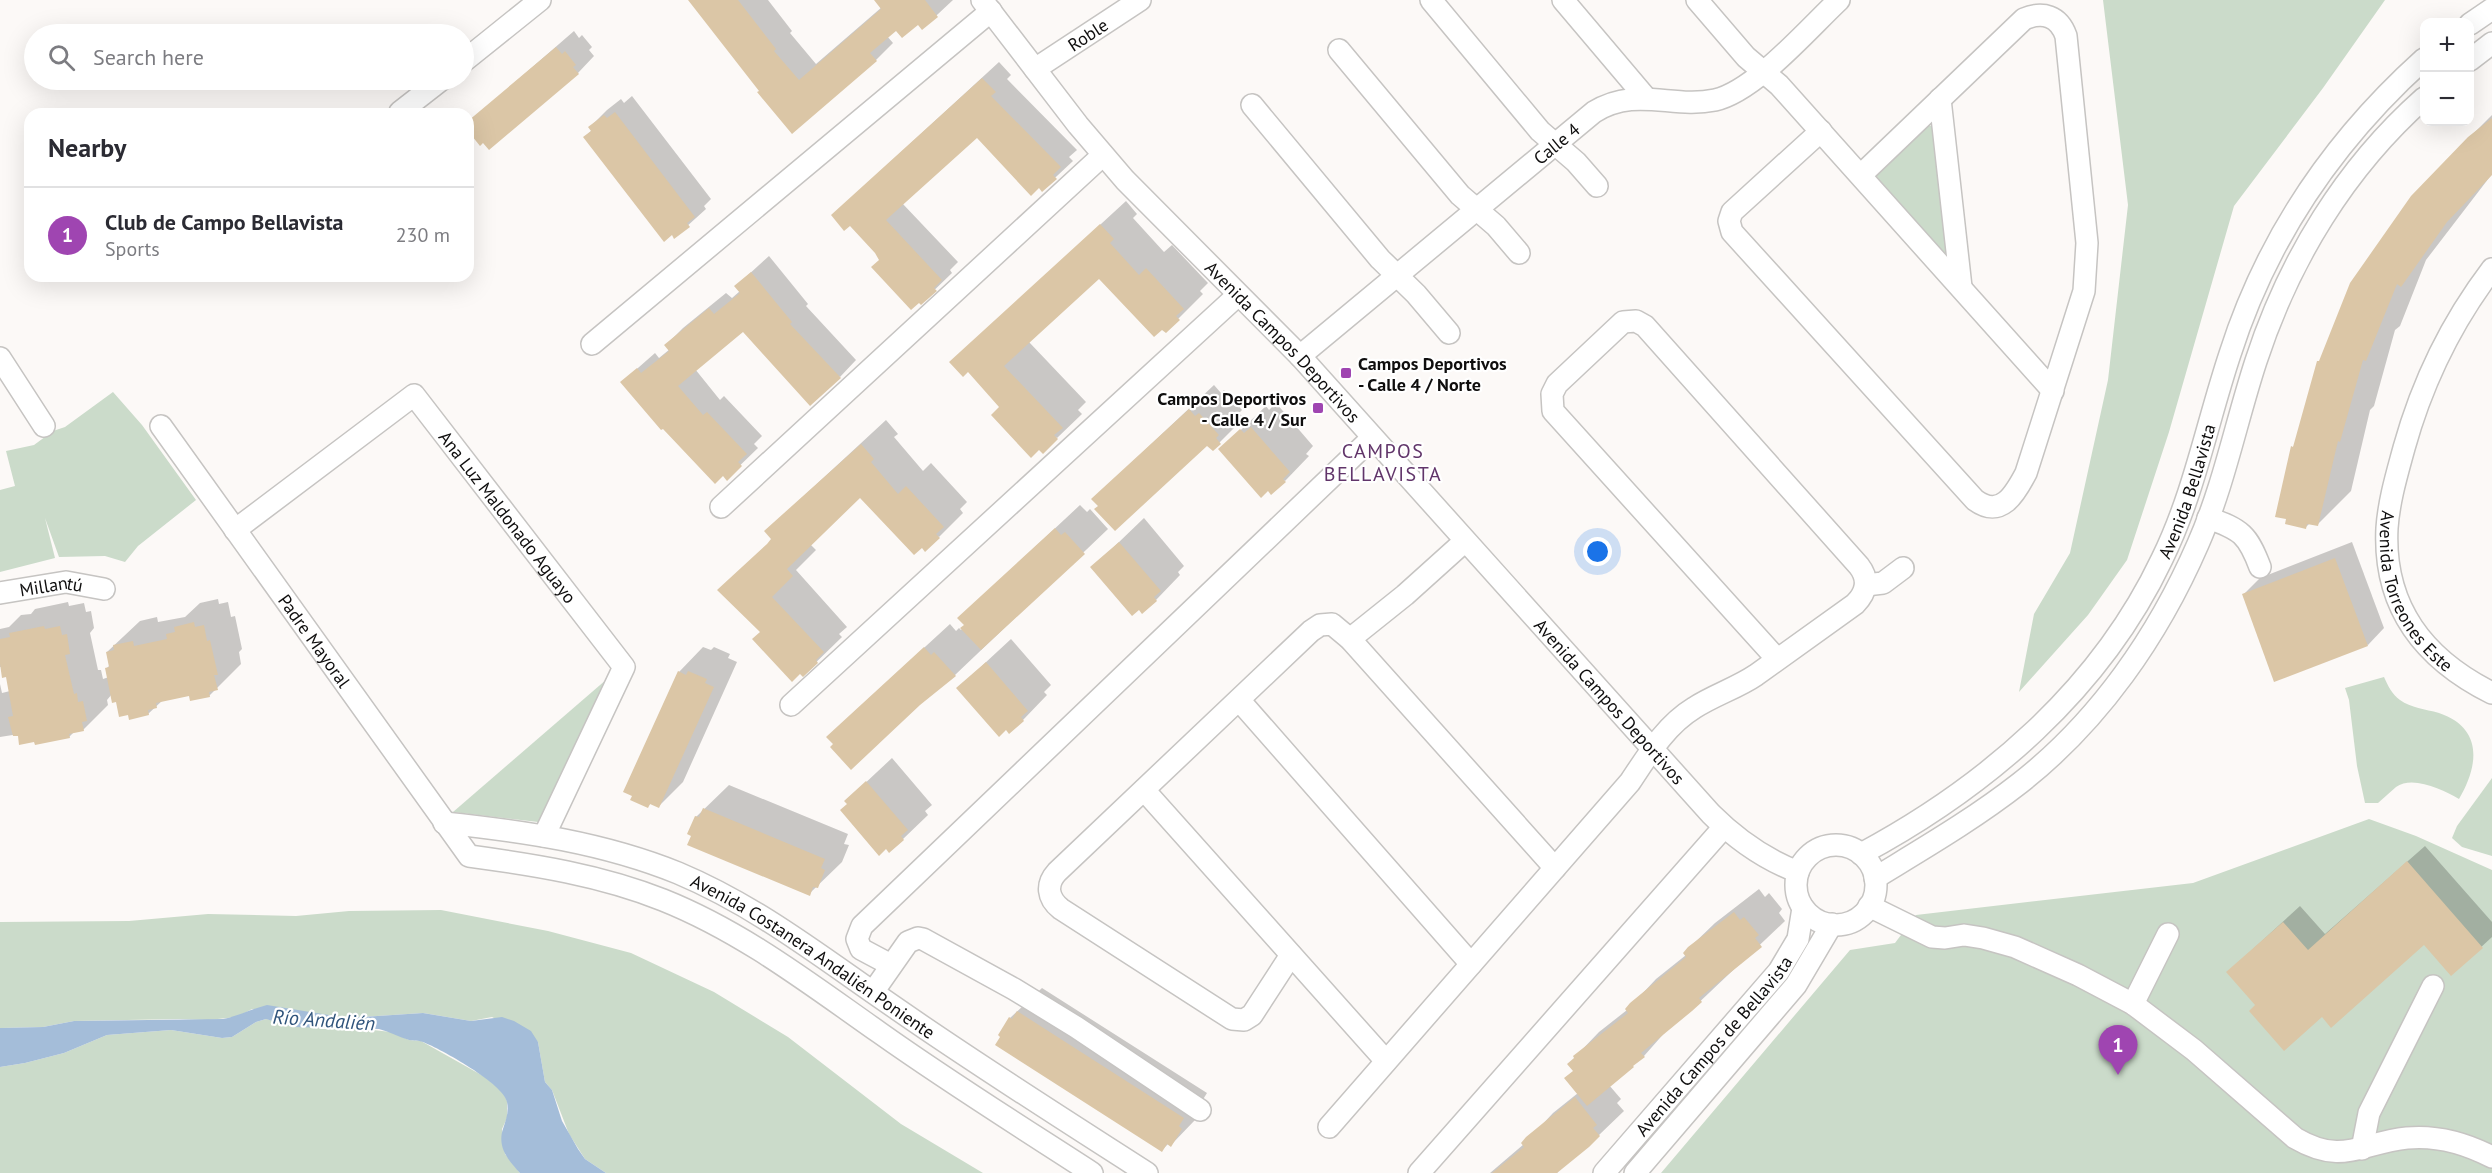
<!DOCTYPE html>
<meta charset="utf-8">
<style>
:root{--surface:#fff;--page:#f2f2f3;--text:#2b2b33;--muted:#7c7c81;--line:#e1e1e2;--accent:#9f45b1}
body{margin:0;font-family:"PT Sans",sans-serif;background:var(--page);color:var(--text)}
.controls{position:absolute;right:18px;top:18px;display:grid;overflow:hidden;border-radius:12px;box-shadow:0 6px 24px #0002}
.controls button{width:54px;height:54px;display:grid;place-items:center;padding:0;border:0;border-bottom:2px solid var(--line);background:var(--surface);color:var(--text);font:30px sans-serif}
.you{position:absolute;left:1598px;top:552px;width:21px;height:21px;margin:-15px;border:4px solid #fff;border-radius:50%;background:#1a73e8;box-shadow:0 0 0 9px #1a73e833}
.badge{display:grid;place-items:center;width:39px;height:39px;border-radius:50%;background:var(--accent);color:#fff;font-size:20px;font-weight:700}
.pin{position:absolute;translate:-50% -50px;filter:drop-shadow(0 2px 3px #0008)}
.pin::after{content:'';position:absolute;top:32px;width:21px;height:18px;background:inherit;clip-path:polygon(0 0,100% 0,50% 100%)}
.list{margin:0;padding:0;list-style:none}
h2{display:flex;justify-content:space-between;align-items:center;height:78px;margin:0;padding:0 24px;font-size:26px}
h2 small{font-size:20px;font-weight:400;color:var(--muted)}
.list li{display:grid;grid-template-columns:39px 1fr auto;gap:18px;align-items:center;box-sizing:border-box;height:96px;padding:0 24px;border-top:2px solid var(--line)}
.list b{display:block;font-size:22px;white-space:nowrap}
.list p{margin:0;font-size:20px;white-space:nowrap;color:var(--muted)}
.list em{font-size:20px;font-style:normal;color:var(--muted)}
.icon{flex:none;width:33px;height:33px;fill:none;stroke:currentColor;stroke-width:2;stroke-linecap:round;stroke-linejoin:round}
.map{position:relative;flex:none;width:2492px;height:1173px;overflow:hidden}
.search{position:absolute;background:var(--surface);box-shadow:0 6px 24px #0002;left:24px;top:24px;width:450px;height:66px;display:flex;align-items:center;gap:15px;box-sizing:border-box;padding:0 21px;border-radius:33px;color:var(--muted);font-size:22px}
.panel{position:absolute;background:var(--surface);box-shadow:0 6px 24px #0002;left:24px;top:108px;width:450px;height:174px;border-radius:18px}
.map>svg:first-child{display:block}
</style>
<div class="map">
<svg width="2492" height="1173" viewBox="0 0 2492 1173">
<rect width="100%" height="100%" fill="#fcf9f7"/>
<!-- green -->
<g fill="#cbdbca">
<polygon points="2103,0 2385,0 2323,88 2234,206 2169,432 2127,560 2088,615 2019,692 2034,614 2070,553 2108,380 2128,205"/>
<polygon points="1927,125 1936,127 1947,256 1946,257 1875,180 1876,175"/>
<polygon points="113,392 142,425 196,500 138,546 125,562 105,556 59,557 45,518 55,558 0,572 0,490 15,486 6,451 34,445 53,431 65,427"/>
<path d="M2384,677C2388,686 2392,694 2400,700C2411,708 2425,709 2439,713C2483,728 2479,765 2459,799C2443,790 2413,775 2396,787C2390,792 2384,798 2378,803H2365L2357,766L2349,700L2345,688Z"/>
<polygon points="607,679 538,822 453,812"/>
<polygon points="2492,778 2492,856 2462,847 2452,838 2457,826"/>
<polygon points="2369,819 2416,836 2492,870 2492,1173 1661,1173 1850,950 1895,943 1916,915 2193,883"/>
<polygon points="441,910 548,931 631,953 714,992 788,1037 901,1124 983,1173 606,1173 585,1159 569,1134 552,1090 545,1082 538,1042 492,1017 471,1021 423,1013 347,1018 252,1009 237,1017 208,1020 180,1019 74,1021 43,1027 0,1028 0,922 129,921 208,914 296,916 349,911"/>
<polygon points="266,1019 324,1029 355,1028 391,1032 409,1040 421,1041 485,1077 503,1092 507,1101 507,1118 502,1129 505,1154 520,1173 0,1173 0,1067 25,1063 64,1053 107,1035 171,1030 222,1038 232,1037 256,1022"/>
</g>
<!-- water -->
<path fill="#a4bdd9" d="M267,1005L347,1018L423,1013L471,1021L502,1017L514,1021L531,1031L538,1042L545,1082L552,1090L562,1121L578,1149L585,1159L606,1173H520C508,1160 497,1147 503,1129C506,1120 509,1112 507,1102C504,1084 441,1049 423,1042C418,1040 414,1041 409,1040C399,1037 390,1032 379,1029L293,1027L266,1019L256,1022L232,1037L222,1038L171,1030L120,1034L107,1035L64,1053L25,1063L0,1067V1028L43,1027L74,1021L223,1019C239,1016 251,1009 267,1005Z"/>
<!-- shadow -->
<g fill="#0003">
<polygon points="690,0 768,0 792,31 790,33 816,64 882,7 876,0 953,0 923,28 919,23 896,29 887,36 893,43 876,60 793,132"/>
<polygon points="574,31 579,38 582,35 592,47 589,50 594,56 578,73 468,123"/>
<polygon points="999,62 1011,75 1007,79 1077,150 1069,157 1073,161 1042,190 977,136 902,203 958,262 950,270 952,273 921,303 850,224 850,199"/>
<polygon points="632,96 711,199 704,206 706,209 675,237 585,137 592,130 590,127 607,110 621,99 624,103"/>
<polygon points="2492,115 2492,174 2426,260 2400,326 2395,330 2374,406 2370,410 2351,491 2317,525 2310,523 2306,527 2293,447 2296,444 2322,358 2469,138"/>
<polygon points="1126,201 1137,214 1133,218 1164,252 1172,245 1208,283 1200,291 1203,294 1166,331 1100,277 1029,342 1086,402 1078,410 1082,414 1057,438 1001,408 968,370 951,362"/>
<polygon points="769,256 808,304 806,306 856,360 840,377 743,330 695,369 720,400 724,396 762,436 754,444 758,448 727,478 622,382 655,353 659,358 670,349 666,345 683,328 726,293 732,298 740,291 736,286"/>
<polygon points="1214,385 1221,393 1224,390 1242,410 1239,413 1244,418 1213,449 1207,444 1100,506 1093,499"/>
<polygon points="1276,403 1313,446 1306,454 1309,456 1285,481 1221,449 1266,406 1269,410"/>
<polygon points="886,420 898,434 894,437 923,471 931,463 967,502 960,509 963,513 939,537 861,496 810,544 816,550 796,570 847,627 839,634 842,637 803,675 762,631 772,540 766,531"/>
<polygon points="1080,505 1087,512 1090,509 1108,529 955,675 919,704 853,713 950,624 956,631 959,628 961,630 966,625 959,618"/>
<polygon points="1144,518 1184,566 1178,572 1180,575 1156,600 1092,568"/>
<polygon points="2352,542 2384,628 2368,645 2243,595 2260,578"/>
<polygon points="218,599 219,604 228,602 231,617 235,616 242,649 239,652 241,664 209,696 190,695 163,700 148,714 117,700 112,694 107,700 108,705 83,730 74,732 69,737 36,740 19,734 0,737 0,684 2,693 10,691 7,675 2,667 0,667 0,629 9,627 21,615 31,614 35,609 68,602 69,606 84,603 86,612 91,611 94,628 90,633 98,670 101,670 103,679 109,677 107,668 110,665 107,652 140,621 157,617 158,622 185,617 200,603"/>
<polygon points="1011,639 1051,685 1044,692 1047,695 1023,720 1006,728 958,688"/>
<polygon points="703,647 711,650 714,647 730,654 728,658 737,662 683,782 659,806 651,803 648,806 679,672"/>
<polygon points="892,758 932,805 925,811 928,815 903,839 886,847 846,801"/>
<polygon points="729,785 848,834 844,844 849,845 842,862 809,894 696,817"/>
<polygon points="2425,846 2492,922 2492,937 2452,974 2424,943 2322,1015 2257,1005 2228,972 2300,906 2325,934"/>
<polygon points="1759,889 1765,897 1769,893 1782,909 1779,913 1785,921 1691,1010 1667,1030 1644,1056 1609,1085 1621,1099 1617,1103 1624,1111 1599,1135 1563,1165 1557,1173 1490,1173 1524,1144 1553,1113 1578,1093 1574,1070 1575,1057 1599,1032 1627,1010 1656,979 1686,955 1689,948 1715,923"/>
<polygon points="1042,988 1207,1093 1202,1101 1206,1104 1195,1120 1171,1145 1169,1143 1162,1150 1000,1035 1010,1018"/>
</g>
<!-- building -->
<g fill="#dbc6a6">
<polygon points="688,0 738,0 776,49 774,51 799,80 881,9 874,0 925,0 938,17 922,30 918,25 902,38 896,31 870,53 877,61 792,134 757,92 759,91"/>
<polygon points="556,47 562,54 565,51 576,65 573,67 579,74 489,150 483,143 480,146 468,131 468,121"/>
<polygon points="982,78 996,92 991,96 1061,167 1053,175 1057,179 1042,192 1039,188 1031,196 977,138 886,220 942,280 934,288 937,291 921,305 919,303 911,310 871,267 879,260 875,253 850,226 844,231 831,215"/>
<polygon points="615,112 695,217 687,223 690,227 674,239 672,235 664,242 583,137 591,131 588,127 604,115 607,118"/>
<polygon points="2492,118 2492,175 2447,222 2401,287 2397,284 2366,361 2363,360 2340,442 2338,441 2318,526 2307,524 2306,529 2285,524 2286,519 2275,517 2291,446 2293,447 2317,361 2319,361 2350,283 2411,196 2468,137"/>
<polygon points="1100,224 1114,239 1110,243 1139,275 1146,268 1184,309 1176,316 1180,320 1166,333 1162,330 1154,337 1099,279 1004,366 1063,428 1054,435 1058,439 1043,454 1039,450 1031,458 991,415 999,407 968,372 963,377 949,362"/>
<polygon points="751,272 792,322 790,324 841,378 810,406 743,332 678,386 703,415 707,412 747,454 738,462 742,466 727,481 723,476 715,484 663,429 661,430 620,382 637,368 641,373 669,351 664,345 709,308 714,314 740,293 734,286"/>
<polygon points="1189,409 1195,416 1199,413 1219,435 1216,438 1221,444 1213,451 1207,446 1115,531 1094,509 1098,506 1091,499"/>
<polygon points="1251,427 1290,472 1283,479 1286,482 1271,495 1268,491 1261,498 1218,449 1240,429 1244,433"/>
<polygon points="861,444 874,459 871,462 898,494 906,486 944,527 936,534 940,538 925,552 922,548 914,555 860,498 787,569 793,576 772,597 824,652 816,660 818,663 803,677 800,674 792,682 752,639 760,632 717,590 767,544 771,539 764,531"/>
<polygon points="1055,528 1061,535 1065,532 1085,554 981,650 960,628 964,625 957,618"/>
<polygon points="1119,542 1161,591 1154,597 1157,601 1142,614 1139,610 1132,616 1090,567"/>
<polygon points="2335,558 2368,646 2274,682 2242,594"/>
<polygon points="194,622 195,627 204,625 207,641 210,640 218,675 214,675 218,690 209,692 210,697 190,701 189,696 156,703 157,708 148,710 149,715 129,720 128,715 119,717 116,702 112,703 105,668 109,667 106,652 114,650 113,645 133,641 134,646 167,639 166,634 175,632 174,627"/>
<polygon points="44,626 45,629 60,626 62,635 67,634 70,654 65,655 74,694 77,693 78,702 83,701 87,721 82,722 84,731 69,734 70,738 35,745 34,742 19,745 18,736 13,736 8,717 13,716 6,677 2,678 0,664 0,639 10,637 9,633"/>
<polygon points="924,647 931,655 934,652 956,676 920,705 851,770 830,747 833,744 826,737"/>
<polygon points="986,662 1028,711 1021,717 1024,721 1009,734 1006,730 999,737 956,688"/>
<polygon points="678,671 686,675 688,671 707,679 705,683 714,687 659,808 650,804 648,808 630,800 632,796 623,792"/>
<polygon points="866,781 908,830 901,836 904,840 889,853 886,849 879,856 840,810 847,804 844,801"/>
<polygon points="703,808 825,859 821,868 825,870 818,888 813,887 810,896 687,845 691,836 687,834 695,816 699,817"/>
<polygon points="2407,861 2483,948 2451,976 2424,945 2331,1028 2322,1017 2284,1051 2249,1011 2255,1005 2226,972 2283,922 2308,950"/>
<polygon points="1734,912 1740,920 1744,917 1759,935 1755,938 1762,947 1699,998 1702,1002 1692,1011 1641,1053 1645,1057 1633,1066 1634,1067 1587,1106 1564,1078 1573,1071 1567,1064 1574,1058 1573,1056 1628,1013 1625,1009 1630,1003 1686,957 1683,953 1688,947"/>
<polygon points="1017,1011 1184,1118 1179,1126 1182,1129 1171,1147 1167,1144 1162,1152 995,1045 1000,1037 998,1035 1009,1017 1012,1019"/>
<polygon points="1575,1097 1597,1125 1593,1128 1600,1136 1589,1147 1557,1173 1492,1173 1524,1147 1521,1143 1526,1137"/>
</g>
<g fill="none" stroke-linecap="round" stroke-linejoin="round">
<!-- minor casing -->
<g stroke="#c6c4c2" stroke-width="24">
<g id="minor">
<path id="s1" d="M982,0L1078,125L1125,180L1300,356L1711,814C1737,840 1764,859 1798,872"/>
<polyline points="1431,0 1540,131 1576,162 1597,186"/>
<polyline points="1563,0 1646,98"/>
<polyline points="1697,0 1746,57 1779,85 2053,391"/>
<polyline points="2470,24 2492,9"/>
<polyline points="1339,50 1460,195 1496,226 1519,253"/>
<polyline points="2470,60 2492,43"/>
<polyline points="464,61 540,0"/>
<path id="s2" d="M1035,69L1140,0"/>
<polyline points="1940,99 1961,287"/>
<polyline points="1252,105 1380,259 1416,294 1449,333"/>
<polyline points="400,112 441,80"/>
<path d="M1821,131L1732,212L1729,221L1732,232L1975,500C2001,519 2015,494 2026,473L2084,291L2087,243L2066,36C2059,16 2043,11 2024,19L1861,175"/>
<path id="s3" d="M2492,269C2451,323 2422,383 2404,448C2397,474 2389,500 2387,528C2383,607 2424,659 2492,693"/>
<polyline points="592,344 991,11"/>
<path id="s4" d="M1300,356L1594,112C1636,86 1672,109 1715,100C1755,91 1808,29 1839,0"/>
<polyline points="0,358 44,426"/>
<path id="s5" d="M161,426L469,856C535,865 600,875 663,900C743,932 810,984 880,1033C949,1082 1021,1127 1092,1173"/>
<polyline points="721,507 1103,155"/>
<path d="M2208,518C2241,529 2248,535 2260,567"/>
<path id="s6" d="M235,530L414,395L624,667L544,836"/>
<polyline points="1866,585 1883,583 1903,568"/>
<path id="s7" d="M0,593L66,582L104,589"/>
<polyline points="1350,639 1405,595 1465,541"/>
<polyline points="1239,700 1471,964"/>
<polyline points="791,705 1238,295"/>
<polyline points="1144,790 1386,1061"/>
<path id="s8" d="M444,823C524,831 604,843 678,873C759,907 825,960 897,1009C979,1066 1063,1119 1147,1173"/>
<circle cx="1836" cy="885" r="40"/>
<path id="s9" d="M1861,854C1986,787 2100,690 2162,559C2194,494 2207,423 2230,354C2267,238 2334,140 2424,59"/>
<path d="M1875,878C1924,848 1974,819 2020,783C2099,721 2158,636 2198,544C2224,485 2236,422 2256,361C2289,260 2345,168 2424,98"/>
<path d="M1869,906L1932,937L1945,938L1964,935L1983,938L2015,947L2078,975L2133,1004L2194,1050L2295,1138C2343,1166 2360,1143 2407,1138C2438,1135 2465,1143 2492,1157"/>
<path d="M1291,955L1252,1015L1244,1020L1232,1019L1061,909C1047,898 1046,884 1057,872L1311,631L1320,625L1332,624L1350,639L1555,868"/>
<polyline points="891,965 861,949 857,939 862,926 1372,438"/>
<polyline points="873,992 908,942 918,938 923,939 1014,989 1076,1027 1200,1110"/>
<polyline points="2133,1004 2168,934"/>
<path d="M1329,1127L1630,782C1648,755 1666,725 1694,708C1714,695 1737,688 1756,675L1855,604C1867,592 1869,579 1859,566L1645,326L1636,321L1623,322L1557,384L1552,394L1553,411L1777,659"/>
<polyline points="2362,1149 2369,1113 2433,986"/>
<polyline points="1419,1173 1724,827"/>
<path id="s10" d="M1604,1173L1779,971L1798,939L1803,908"/>
<polyline points="1635,1173 1796,985 1832,924"/>
</g>
</g>
<!-- minor -->
<use href="#minor" stroke="#fff" stroke-width="21"/>
</g>
<!-- markers -->
<g fill="#9f45b1" stroke="#fff" stroke-width="2">
<rect x="1340" y="367" width="12" height="12" rx="3"/>
<rect x="1312" y="402" width="12" height="12" rx="3"/>
</g>
<g text-anchor="middle" dominant-baseline="central" stroke-width="4.5" stroke-linejoin="round" paint-order="stroke">
<!-- street labels -->
<g font-size="18" fill="#0f0e0e" stroke="#fff">
<text stroke="none"><textPath href="#s2" startOffset="63">Roble</textPath></text>
<text stroke="none"><textPath href="#s4" startOffset="333">Calle 4</textPath></text>
<text stroke="none"><textPath href="#s1" startOffset="456">Avenida Campos Deportivos</textPath></text>
<text stroke="none"><textPath href="#s9" startOffset="501">Avenida Bellavista</textPath></text>
<text stroke="none"><textPath href="#s6" startOffset="378">Ana Luz Maldonado Aguayo</textPath></text>
<text stroke="none"><textPath href="#s3" startOffset="354">Avenida Torreones Este</textPath></text>
<text stroke="none"><textPath href="#s7" startOffset="52">Millantú</textPath></text>
<text stroke="none"><textPath href="#s5" startOffset="264">Padre Mayoral</textPath></text>
<text stroke="none"><textPath href="#s1" startOffset="942">Avenida Campos Deportivos</textPath></text>
<text stroke="none"><textPath href="#s8" startOffset="399">Avenida Costanera Andalién Poniente</textPath></text>
<text stroke="none"><textPath href="#s10" startOffset="168">Avenida Campos de Bellavista</textPath></text>
</g>
<!-- poi labels -->
<g font-size="18" font-weight="bold" fill="#0f0e0e" stroke="#fff" text-anchor="start">
<text x="1358" y="363">Campos Deportivos<tspan x="1358" dy="21">- Calle 4 / Norte</tspan></text>
<text x="1306" y="398" text-anchor="end">Campos Deportivos<tspan x="1306" dy="21">- Calle 4 / Sur</tspan></text>
</g>
<!-- neighbourhood labels -->
<g font-size="20" letter-spacing="1.5" fill="#61356a" stroke="#fff">
<text x="1383" y="451">CAMPOS<tspan x="1383" dy="23">BELLAVISTA</tspan></text>
</g>
<!-- water labels -->
<g font-size="20" font-style="italic" fill="#2f537b" stroke="#fff">
<text transform="translate(324 1020) rotate(4)">Río Andalién</text>
</g>
</g>
</svg>
<div class="controls">
<button>+</button>
<button>−</button>
</div>
<div class="you"></div>
<div class="pin badge" style="left:2118px;top:1075px">1</div>
<div class="search"><svg class="icon" aria-label="search" viewBox="0 0 24 24"><circle cx="10" cy="10" r="6"/><path d="M15 15l6 6"/></svg>Search here</div>
<section class="panel">
<h2>Nearby<small></small></h2>
<ul class="list">
<li><span class="badge">1</span><div><b>Club de Campo Bellavista</b><p>Sports</p></div><em>230 m</em></li>
</ul>
</section>
</div>
